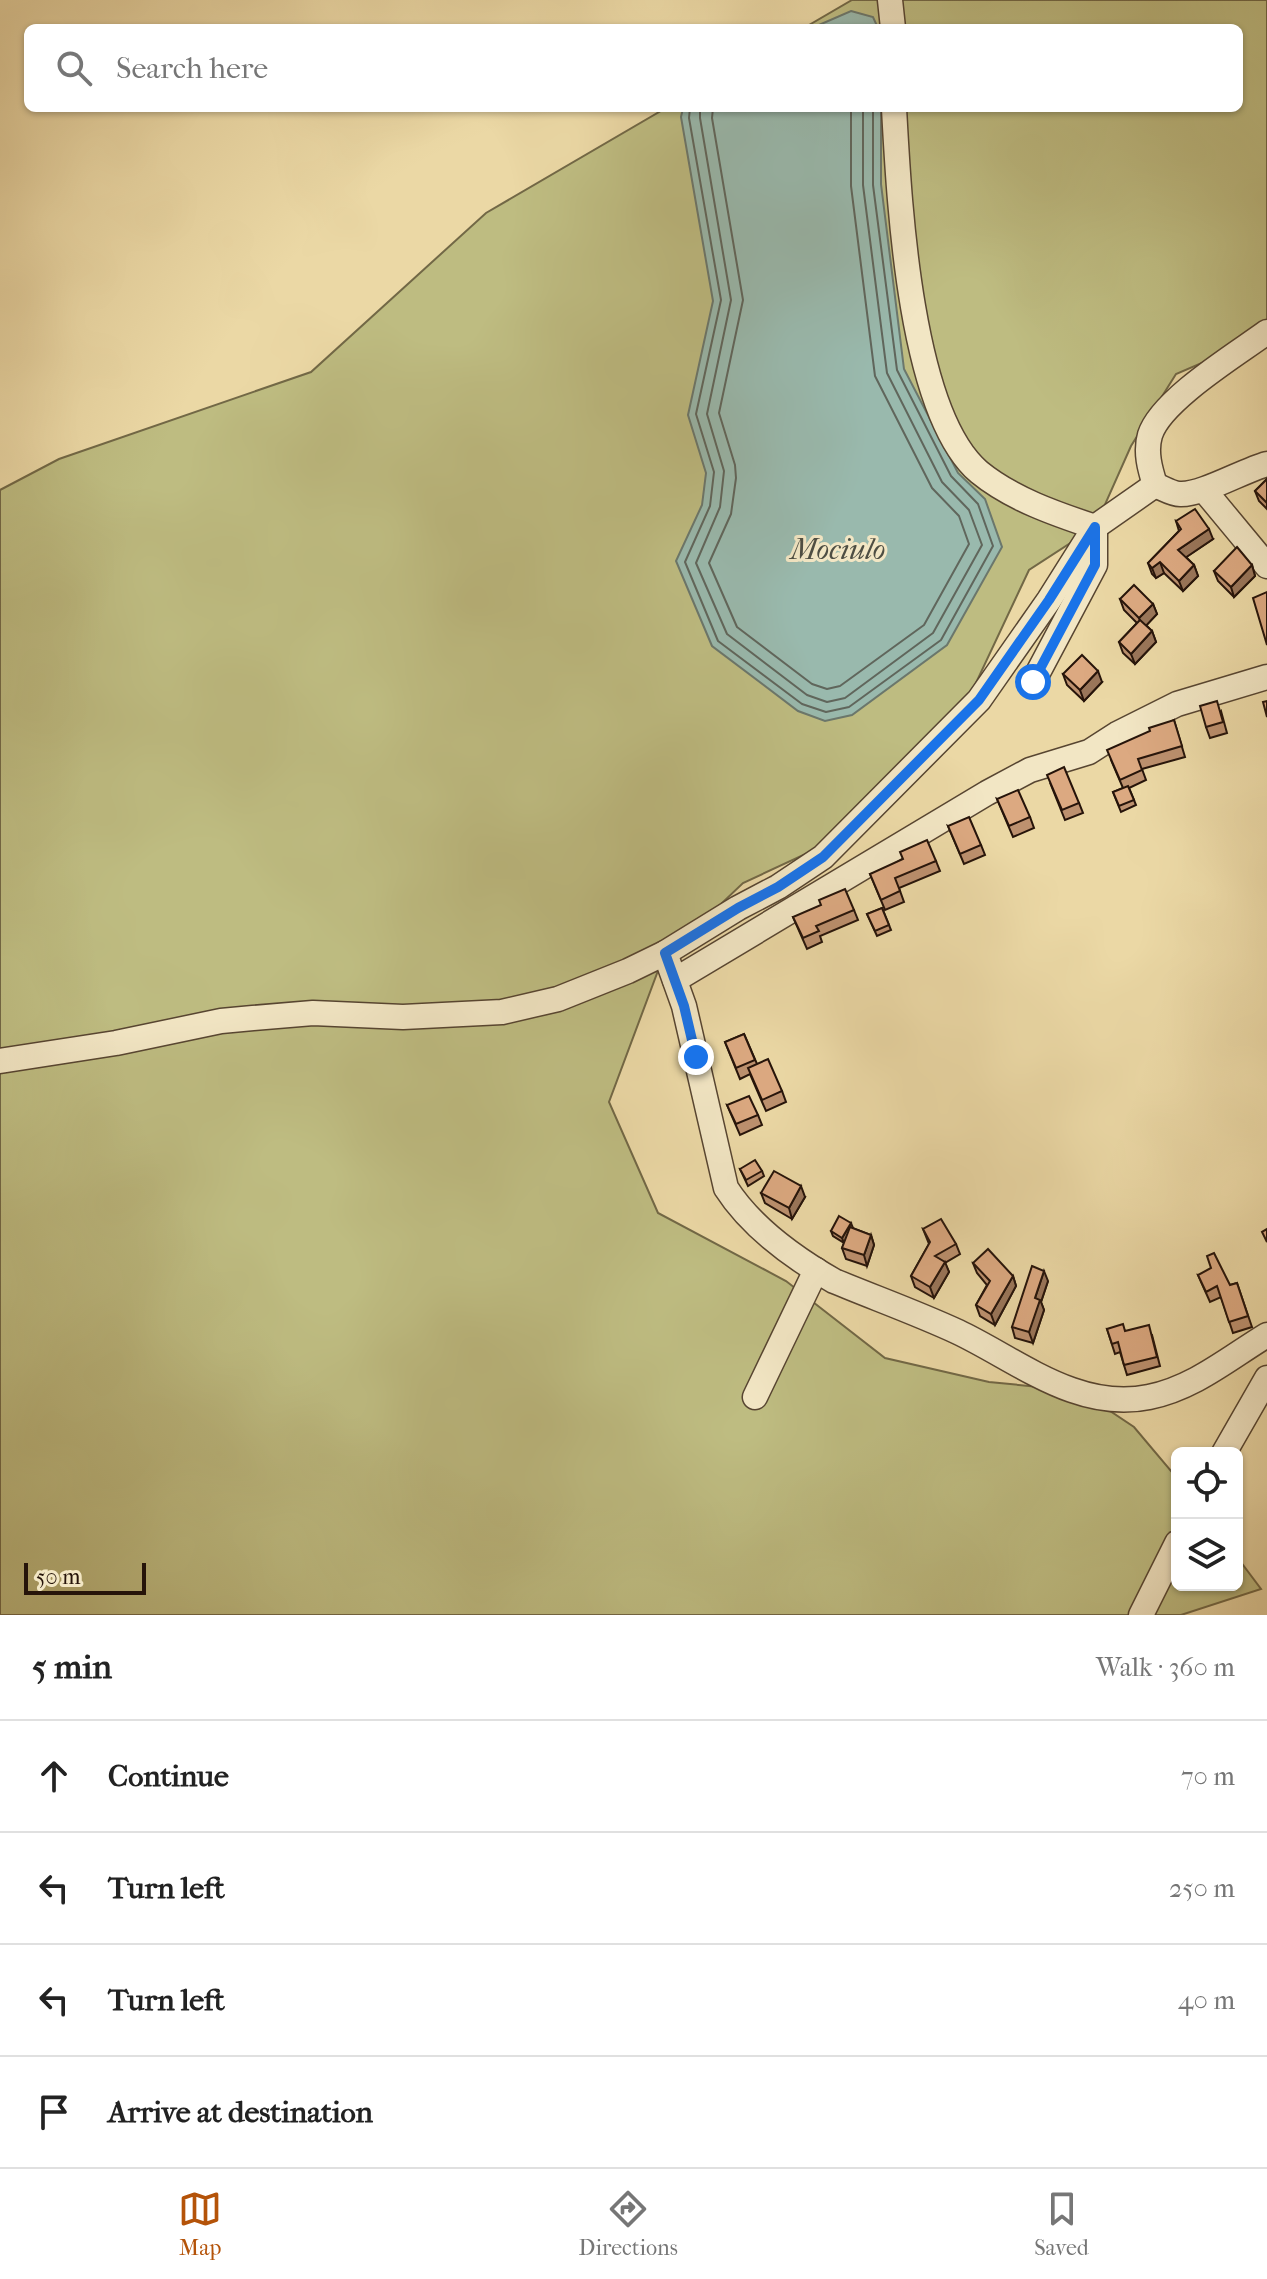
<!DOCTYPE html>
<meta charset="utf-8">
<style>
:root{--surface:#fff;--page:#f6f6f6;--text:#222;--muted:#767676;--line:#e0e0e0;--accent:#b45309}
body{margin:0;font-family:"IM FELL French Canon",serif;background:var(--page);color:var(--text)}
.controls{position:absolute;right:24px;bottom:24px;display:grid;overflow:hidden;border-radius:12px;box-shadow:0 2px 6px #0004}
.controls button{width:72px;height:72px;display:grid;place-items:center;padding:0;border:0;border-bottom:2px solid var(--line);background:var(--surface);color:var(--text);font:40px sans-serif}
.scale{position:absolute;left:24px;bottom:20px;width:122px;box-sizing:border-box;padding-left:8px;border:4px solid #26140a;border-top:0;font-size:22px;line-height:28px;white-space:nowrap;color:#26140a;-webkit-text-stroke:6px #f2e6c4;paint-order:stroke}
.stop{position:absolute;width:24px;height:24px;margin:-18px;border:6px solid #1a73e8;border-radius:50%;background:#fff}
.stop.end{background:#1a73e8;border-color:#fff;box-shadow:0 2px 8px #0008}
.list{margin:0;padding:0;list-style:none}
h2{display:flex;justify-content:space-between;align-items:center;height:104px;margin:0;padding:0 32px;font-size:34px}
h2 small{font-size:26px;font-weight:400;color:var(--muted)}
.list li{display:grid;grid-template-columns:52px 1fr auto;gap:24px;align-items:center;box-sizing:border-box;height:112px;padding:0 32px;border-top:2px solid var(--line)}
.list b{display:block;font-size:30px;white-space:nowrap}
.list em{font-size:26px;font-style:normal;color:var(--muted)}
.icon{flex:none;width:44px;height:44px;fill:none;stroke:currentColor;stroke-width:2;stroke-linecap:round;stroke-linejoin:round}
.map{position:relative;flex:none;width:1267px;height:1615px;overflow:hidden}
.search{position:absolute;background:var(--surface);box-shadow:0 2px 6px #0004;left:24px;right:24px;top:24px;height:88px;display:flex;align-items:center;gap:20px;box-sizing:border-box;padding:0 28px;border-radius:12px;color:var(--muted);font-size:30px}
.sheet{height:552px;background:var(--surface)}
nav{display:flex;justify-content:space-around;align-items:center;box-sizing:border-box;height:112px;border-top:2px solid var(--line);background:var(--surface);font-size:22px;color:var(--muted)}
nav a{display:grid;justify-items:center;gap:4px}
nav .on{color:var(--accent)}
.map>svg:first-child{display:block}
</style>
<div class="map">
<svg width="1267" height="1615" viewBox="0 0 1267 1615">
<rect width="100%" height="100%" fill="#ebd8a5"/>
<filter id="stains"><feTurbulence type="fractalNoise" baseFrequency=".0025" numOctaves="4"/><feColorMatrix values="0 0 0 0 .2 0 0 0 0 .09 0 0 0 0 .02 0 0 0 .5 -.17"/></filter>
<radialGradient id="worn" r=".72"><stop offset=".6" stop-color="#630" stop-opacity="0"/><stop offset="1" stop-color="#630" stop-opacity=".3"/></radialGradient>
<!-- green -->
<polygon fill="#bebc81" stroke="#726846" stroke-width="2" points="852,0 1267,0 1267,335 1176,374 1131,446 1095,527 1029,570 945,749 864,827 743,883 662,960 609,1102 658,1213 786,1281 885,1358 989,1382 1080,1391 1134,1427 1177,1478 1177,1585 1237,1585 1237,1557 1261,1589 1181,1615 0,1615 0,490 59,459 311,372 486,213 666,108 1239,108 1239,28 804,28"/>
<!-- water -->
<g fill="#99b9ad" stroke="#6b776c" stroke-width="2">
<polygon points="851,11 873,17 878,28 812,28"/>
<polygon points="683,108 881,108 881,184 904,369 958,473 985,499 1002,547 947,645 852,715 825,721 798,711 712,646 676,561 702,505 706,473 688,415 713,301 681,117"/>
</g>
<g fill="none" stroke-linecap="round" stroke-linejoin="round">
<!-- shore -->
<g stroke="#60665c" stroke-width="2">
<polyline points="690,108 689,118 721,300 696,414 714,472 710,506 685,562 718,641 802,704 826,712 849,707 941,640 993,546 978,504 951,476 897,370 873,185 873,108"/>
<polyline points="700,108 700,118 731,300 707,414 724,471 720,507 696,563 727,634 807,695 827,702 845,698 933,633 982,545 969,510 942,482 887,373 863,185 863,108"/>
<polyline points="713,108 712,118 743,300 719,413 735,465 736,478 731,514 709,563 737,627 812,684 827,689 840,686 924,625 969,544 959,516 932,488 875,376 851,186 851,108"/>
</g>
<!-- minor casing -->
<g stroke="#574531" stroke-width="27">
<g id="minor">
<polyline points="890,0 893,28"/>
<path d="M894,108C899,198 909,412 979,472C1012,499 1056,514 1095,527"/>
<path d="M1155,485C1150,469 1145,452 1150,435C1161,400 1237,354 1267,332"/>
<path d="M1155,485C1163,488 1172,494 1180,494C1202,495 1242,471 1267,464"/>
<polyline points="1204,490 1267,566"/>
<polyline points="1033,682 1095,565 1095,527"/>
<path d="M665,953L684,1006L726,1188C751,1227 794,1258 834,1281C875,1298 917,1313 958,1332C1017,1360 1078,1412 1149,1397C1194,1388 1229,1358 1267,1335"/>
<polyline points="675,980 987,793 1030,770 1089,752 1117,734 1177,704 1267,677"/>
<polyline points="0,1061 116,1043 221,1021 253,1018 313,1013 403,1017 502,1012 558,999 628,971 665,953 738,908 778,887 823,857 979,700 1049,600 1095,527 1155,485"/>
<polyline points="755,1397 816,1270"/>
<polyline points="1224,1453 1267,1378"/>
<polyline points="1141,1615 1177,1543"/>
</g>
</g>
<!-- minor -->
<use href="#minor" stroke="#f2e6c4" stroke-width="24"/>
</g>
<!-- wall -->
<g fill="#bd916f" stroke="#26140a" stroke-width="2">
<polygon points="1267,479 1267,509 1259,501 1255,491"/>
<polygon points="1176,521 1213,539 1186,557 1194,565 1198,576 1183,591 1164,573 1156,578 1152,574 1148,563 1179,531"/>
<polygon points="1252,565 1255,576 1234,597 1218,581 1214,571"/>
<polygon points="1120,599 1153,604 1157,614 1146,625 1152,631 1156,642 1135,664 1123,653 1119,642 1137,623 1124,610"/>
<polygon points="1063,674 1102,682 1084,701 1067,685"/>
<polygon points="1221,711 1227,733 1210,738 1206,727"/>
<polygon points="1174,720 1185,757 1142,769 1146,780 1129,788 1136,805 1121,812 1113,792 1123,788 1111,760"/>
<polygon points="1051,785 1079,803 1083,813 1065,820"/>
<polygon points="997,799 1030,817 1034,828 1013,837"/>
<polygon points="948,826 981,845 985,855 964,864"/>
<polygon points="936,861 940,871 899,888 904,902 885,910 870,874"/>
<polygon points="882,908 891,930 877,936 867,914"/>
<polygon points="854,910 858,920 820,936 822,942 807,949 793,917"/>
<polygon points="744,1034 757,1064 782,1091 786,1102 766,1111 750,1074 740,1079 725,1042"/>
<polygon points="727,1105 758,1115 762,1125 740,1135"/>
<polygon points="740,1169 762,1171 764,1176 748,1186"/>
<polygon points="761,1193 805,1197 792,1219 765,1203"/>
<polygon points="852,1228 871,1235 874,1245 867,1266 846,1259 842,1248 844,1243 833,1236 831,1231"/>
<polygon points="923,1229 956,1244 960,1254 945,1263 949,1272 934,1298 915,1287 911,1276 929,1244"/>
<polygon points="973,1263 1013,1276 1016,1286 995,1325 980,1316 976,1305 987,1285 977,1273"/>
<polygon points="1198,1275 1230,1285 1237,1283 1252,1327 1233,1333 1221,1297 1210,1302"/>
<polygon points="1048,1281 1041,1302 1044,1310 1033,1343 1015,1338 1012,1327"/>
<polygon points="1107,1329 1152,1335 1160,1366 1127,1375 1120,1352 1115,1354"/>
</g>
<!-- shaded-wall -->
<g fill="#9a765a" stroke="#26140a" stroke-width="2">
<polygon points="1209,529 1213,539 1182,560 1178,550"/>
<polygon points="1160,562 1164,573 1156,578 1152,568"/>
<polygon points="1194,565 1198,576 1183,591 1179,581"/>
<polygon points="1252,565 1255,576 1234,597 1231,587"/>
<polygon points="1153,604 1157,614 1143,629 1139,618"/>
<polygon points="1152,631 1156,642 1135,664 1131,654"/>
<polygon points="1098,671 1102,682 1084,701 1080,690"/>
<polygon points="801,1186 805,1197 792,1219 789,1208"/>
<polygon points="851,1223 853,1228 844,1243 842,1238"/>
<polygon points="871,1235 874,1245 867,1266 864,1255"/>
<polygon points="945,1262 949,1272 934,1298 930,1287"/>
<polygon points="1044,1271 1048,1281 1041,1302 1044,1310 1033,1343 1029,1332 1035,1298"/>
<polygon points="1013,1276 1016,1286 995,1325 991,1314"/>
</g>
<!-- building -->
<g fill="#dca981" stroke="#26140a" stroke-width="2">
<polygon points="1267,479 1267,503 1255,491"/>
<polygon points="1195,509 1209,529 1178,550 1194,565 1179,581 1160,562 1152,568 1148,563 1181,529 1176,521"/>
<polygon points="1237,547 1252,565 1231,587 1214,571"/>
<polygon points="1134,585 1153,604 1139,618 1120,599"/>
<polygon points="1267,592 1267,645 1253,598"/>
<polygon points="1140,620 1152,631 1131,654 1119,642"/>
<polygon points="1082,655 1098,671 1080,690 1063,674"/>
<polygon points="1217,701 1223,722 1206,727 1200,706"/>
<polygon points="1267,701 1267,717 1263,702"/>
<polygon points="1174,720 1182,746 1138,759 1142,770 1120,780 1107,750 1150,731 1149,728"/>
<polygon points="1064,767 1079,803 1062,810 1047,775"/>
<polygon points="1128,786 1134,800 1119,806 1113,792"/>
<polygon points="1018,790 1030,817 1009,826 997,799"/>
<polygon points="969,817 981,845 960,854 948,826"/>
<polygon points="927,840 936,861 895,878 900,891 881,900 870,874 903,859 900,852"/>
<polygon points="845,889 854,910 816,926 819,931 803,938 793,917 821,905 819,900"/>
<polygon points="882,908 889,925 875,931 867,914"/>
<polygon points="744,1034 755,1060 736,1068 725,1042"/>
<polygon points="768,1059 782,1091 762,1100 748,1068"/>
<polygon points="749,1096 758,1115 736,1124 727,1105"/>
<polygon points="755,1160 762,1171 746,1180 740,1169"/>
<polygon points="774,1171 801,1186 789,1208 761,1193"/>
<polygon points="839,1216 851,1223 842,1238 831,1231"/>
<polygon points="941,1219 956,1244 935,1256 945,1262 930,1287 911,1276 930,1242 923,1229"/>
<polygon points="850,1227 871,1235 864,1255 842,1248"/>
<polygon points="1267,1229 1267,1242 1262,1232"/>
<polygon points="988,1249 1013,1276 991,1314 976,1305 990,1281 973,1263"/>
<polygon points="1214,1253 1230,1285 1237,1283 1248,1316 1229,1322 1217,1286 1206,1292 1198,1275 1211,1268 1207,1256"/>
<polygon points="1032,1266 1044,1271 1035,1298 1040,1300 1029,1332 1012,1327"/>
<polygon points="1123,1324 1125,1331 1149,1325 1157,1357 1124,1365 1118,1342 1112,1344 1107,1329"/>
</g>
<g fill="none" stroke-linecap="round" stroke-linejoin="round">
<!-- route -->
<polyline stroke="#1a73e8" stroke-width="10" points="696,1057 684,1006 665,953 738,908 778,887 823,857 979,700 1049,600 1095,527 1095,565 1033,682"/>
</g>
<g text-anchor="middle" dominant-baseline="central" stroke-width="6" stroke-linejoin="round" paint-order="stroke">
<!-- water labels -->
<g font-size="30" font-style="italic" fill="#4e4e43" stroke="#f2e6c4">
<text x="838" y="549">Mociulo</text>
</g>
</g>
<rect width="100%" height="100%" filter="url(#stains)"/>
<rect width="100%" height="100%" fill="url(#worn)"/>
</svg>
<div class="controls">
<button><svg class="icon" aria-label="locate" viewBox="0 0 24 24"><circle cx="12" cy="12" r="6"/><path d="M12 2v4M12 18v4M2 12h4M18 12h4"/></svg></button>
<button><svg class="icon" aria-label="layers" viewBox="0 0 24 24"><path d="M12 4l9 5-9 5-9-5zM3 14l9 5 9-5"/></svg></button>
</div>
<div class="scale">50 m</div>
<div class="stop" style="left:1033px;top:682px"></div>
<div class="stop end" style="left:696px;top:1057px"></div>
<div class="search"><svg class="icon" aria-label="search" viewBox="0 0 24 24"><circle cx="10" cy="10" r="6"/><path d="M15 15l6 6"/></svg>Search here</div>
</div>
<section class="sheet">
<h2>5 min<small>Walk · 360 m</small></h2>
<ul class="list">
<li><svg class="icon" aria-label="ahead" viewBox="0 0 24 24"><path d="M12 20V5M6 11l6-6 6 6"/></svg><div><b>Continue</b></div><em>70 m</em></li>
<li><svg class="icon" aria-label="left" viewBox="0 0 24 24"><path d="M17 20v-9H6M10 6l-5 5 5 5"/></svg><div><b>Turn left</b></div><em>250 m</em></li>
<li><svg class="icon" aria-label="left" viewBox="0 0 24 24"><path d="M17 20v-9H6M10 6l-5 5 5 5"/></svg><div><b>Turn left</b></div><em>40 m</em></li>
<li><svg class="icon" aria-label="arrive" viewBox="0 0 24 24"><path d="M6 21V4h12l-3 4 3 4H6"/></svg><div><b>Arrive at destination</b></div></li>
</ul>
</section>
<nav>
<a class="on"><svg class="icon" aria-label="map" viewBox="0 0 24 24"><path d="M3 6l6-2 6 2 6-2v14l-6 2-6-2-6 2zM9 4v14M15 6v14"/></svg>Map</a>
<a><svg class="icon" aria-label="directions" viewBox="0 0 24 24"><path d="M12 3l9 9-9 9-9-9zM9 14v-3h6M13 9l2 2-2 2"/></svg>Directions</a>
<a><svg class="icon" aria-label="saved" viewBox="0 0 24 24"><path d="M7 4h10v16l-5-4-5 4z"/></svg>Saved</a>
</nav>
